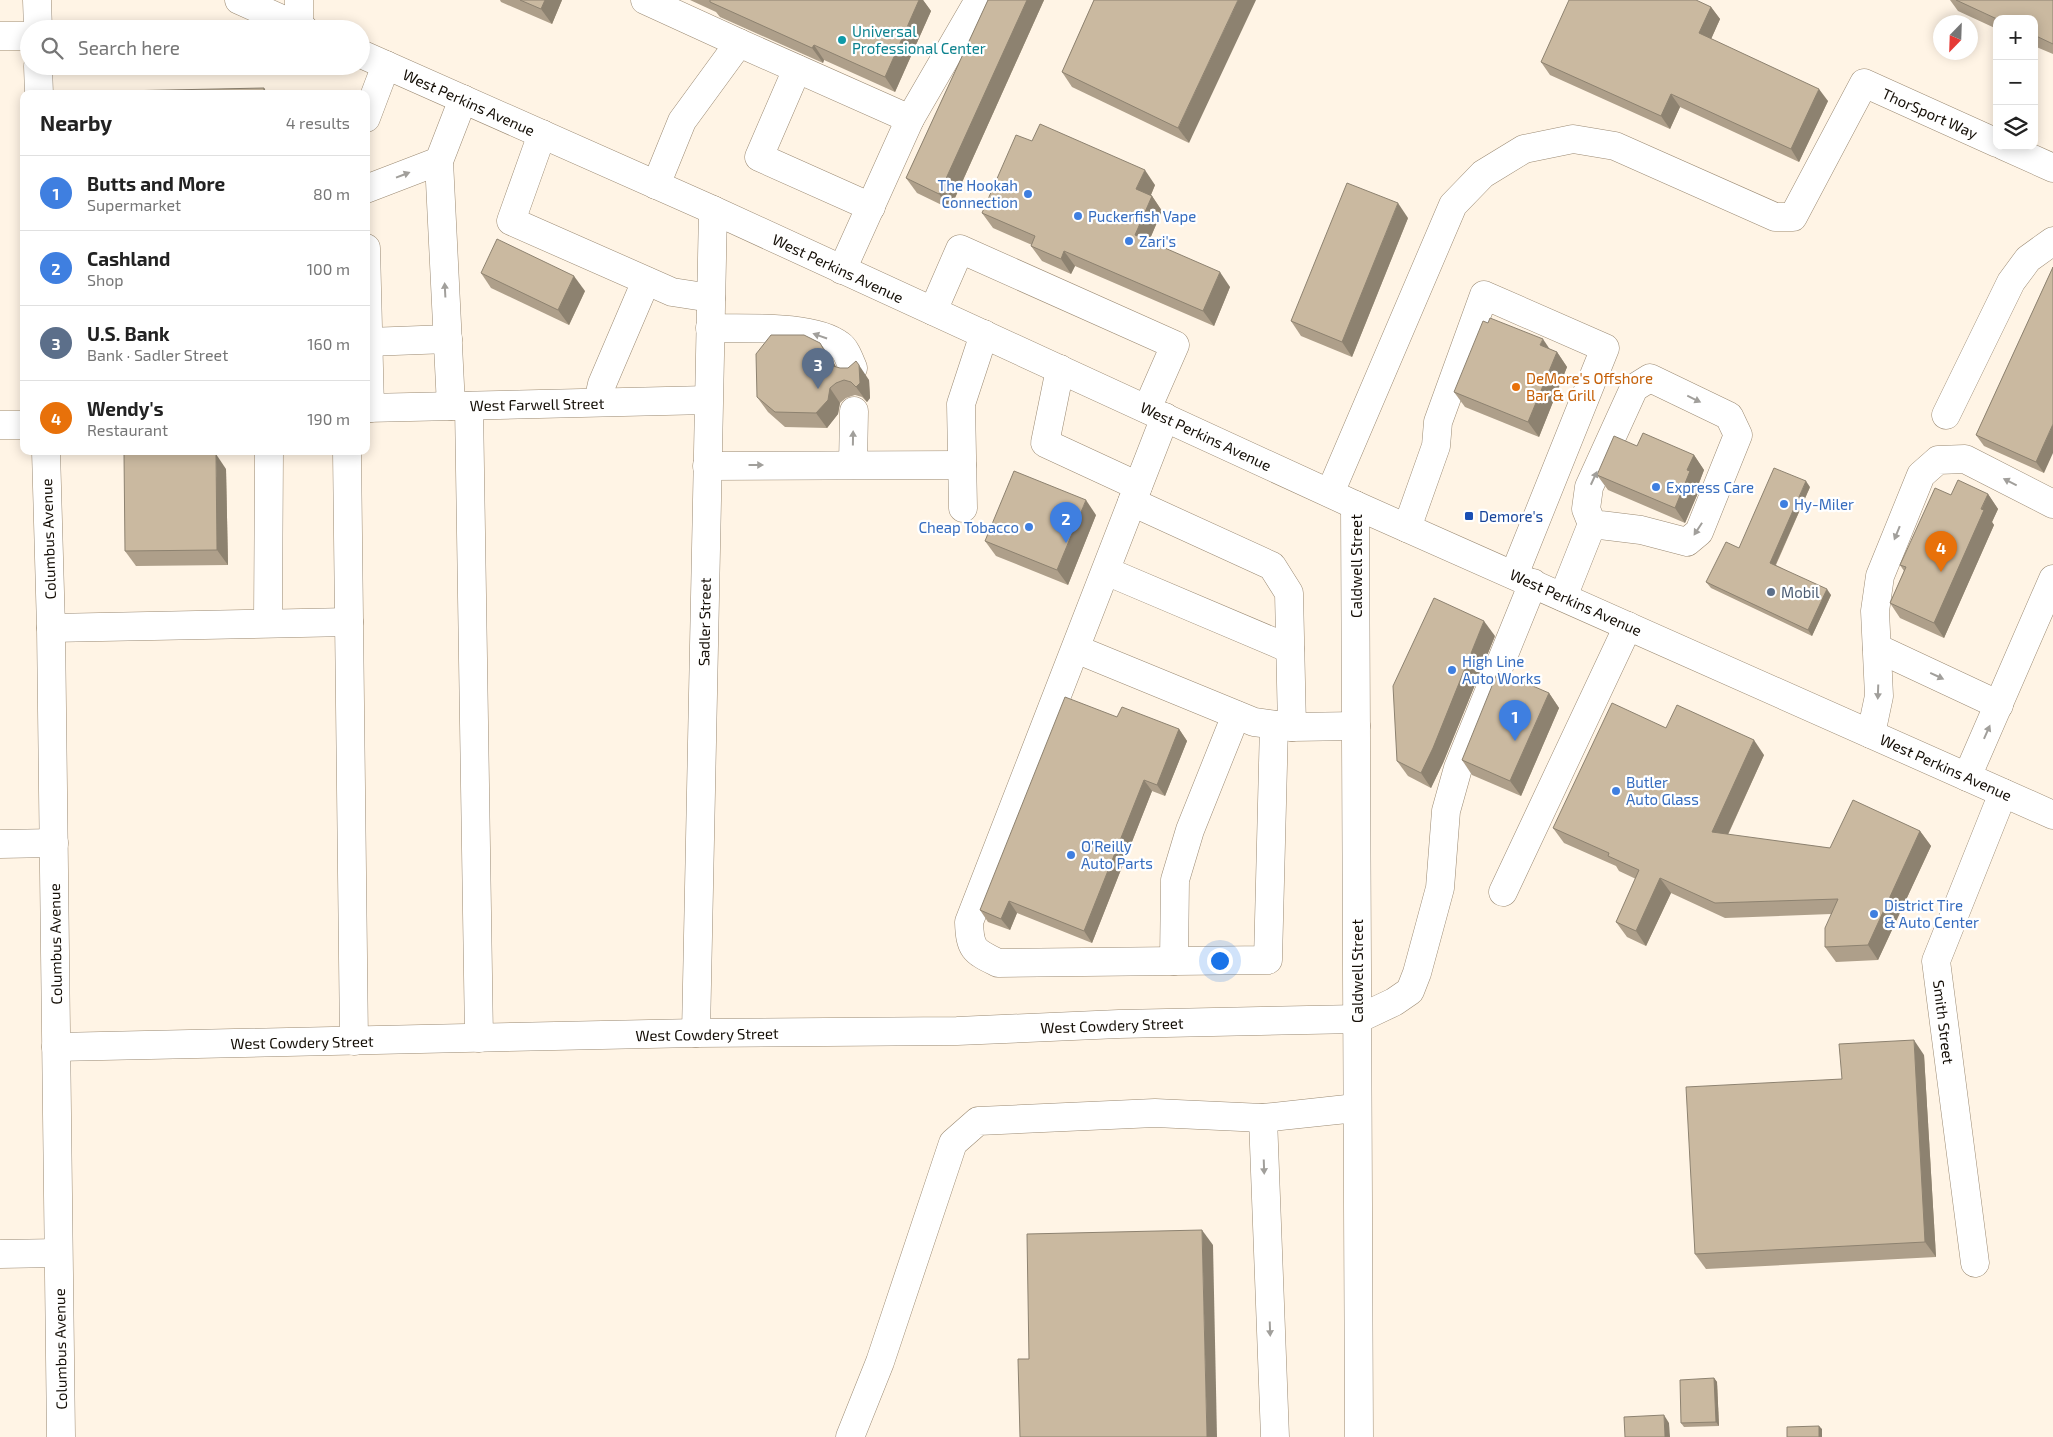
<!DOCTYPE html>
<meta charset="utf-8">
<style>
:root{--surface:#fff;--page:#f6f6f6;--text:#222;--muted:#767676;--line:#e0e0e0;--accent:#db2777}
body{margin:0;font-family:"Exo 2",sans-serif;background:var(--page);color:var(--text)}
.controls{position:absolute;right:15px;top:15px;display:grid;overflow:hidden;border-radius:10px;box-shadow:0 2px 12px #0003}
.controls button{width:45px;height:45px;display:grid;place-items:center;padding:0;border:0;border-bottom:1px solid var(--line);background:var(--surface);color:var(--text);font:25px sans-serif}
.compass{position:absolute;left:1933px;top:15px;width:45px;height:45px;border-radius:50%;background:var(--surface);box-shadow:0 2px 12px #0003;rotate:203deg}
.you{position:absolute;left:1219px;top:960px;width:18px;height:18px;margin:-12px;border:4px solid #fff;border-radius:50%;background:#1a73e8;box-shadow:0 0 0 8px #1a73e833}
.badge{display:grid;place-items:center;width:32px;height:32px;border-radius:50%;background:var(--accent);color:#fff;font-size:16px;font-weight:700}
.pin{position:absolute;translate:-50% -41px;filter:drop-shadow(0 1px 2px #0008)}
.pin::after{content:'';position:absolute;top:26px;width:18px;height:15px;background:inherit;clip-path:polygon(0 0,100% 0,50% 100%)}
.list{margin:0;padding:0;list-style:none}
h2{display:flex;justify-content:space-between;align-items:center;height:65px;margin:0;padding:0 20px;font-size:21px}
h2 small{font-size:16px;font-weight:400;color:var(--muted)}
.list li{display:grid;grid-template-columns:32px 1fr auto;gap:15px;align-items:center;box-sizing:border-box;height:75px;padding:0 20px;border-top:1px solid var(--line)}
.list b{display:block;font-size:19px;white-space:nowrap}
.list p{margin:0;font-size:16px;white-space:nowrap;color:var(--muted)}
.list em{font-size:16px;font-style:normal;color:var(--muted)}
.icon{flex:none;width:28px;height:28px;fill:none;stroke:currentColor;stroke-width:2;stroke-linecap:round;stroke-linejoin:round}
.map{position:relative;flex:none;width:2053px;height:1437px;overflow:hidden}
.search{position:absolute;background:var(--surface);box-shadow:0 2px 12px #0003;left:20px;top:20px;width:350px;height:55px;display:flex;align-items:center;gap:12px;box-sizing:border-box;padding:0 18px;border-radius:28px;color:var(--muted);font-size:19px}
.panel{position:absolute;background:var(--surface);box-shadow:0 2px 12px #0003;left:20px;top:90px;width:350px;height:365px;border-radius:10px}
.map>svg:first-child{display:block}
</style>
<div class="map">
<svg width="2053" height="1437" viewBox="0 0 2053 1437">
<rect width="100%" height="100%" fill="#fff4e5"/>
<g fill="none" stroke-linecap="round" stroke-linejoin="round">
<!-- minor casing -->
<g stroke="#9b8a73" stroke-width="29">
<g id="minor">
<polyline points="299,0 299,26"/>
<polyline points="645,0 739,43"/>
<polyline points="0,36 29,36"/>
<polyline points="797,69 759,157 871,207"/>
<polyline points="366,118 386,65"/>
<polyline points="542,134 511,221 672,292 711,298"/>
<polyline points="2004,146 2053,168"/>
<polyline points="656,185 682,121 739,43 910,119"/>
<polyline points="366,189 439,161"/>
<polyline points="366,248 370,408"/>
<polyline points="842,270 910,119 979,0"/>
<polyline points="933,311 960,249 1175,345 1147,409"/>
<path d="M710,328C743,329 813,324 840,345C846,349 850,361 853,368"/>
<polyline points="368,342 448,339"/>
<polyline points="1060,369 1045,443 1138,486"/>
<polyline points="598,402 602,384 646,281"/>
<polyline points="451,406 439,161 463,99"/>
<polyline points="469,406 479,1038"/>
<polyline points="366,408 708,400"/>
<polyline points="1946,415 2011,282 2028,259 2053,241"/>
<path d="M1165,417L969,922C970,950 974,951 998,963L1268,960L1274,725"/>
<polyline points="0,425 24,425"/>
<polyline points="347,451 354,1041"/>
<polyline points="853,465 854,411"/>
<polyline points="707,466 962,465"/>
<polyline points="1330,493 1453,205 1483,174 1524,149 1573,139 1615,146 1775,217 1793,217 1864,83 1997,143"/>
<polyline points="1132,502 1272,566 1289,593 1292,727"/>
<polyline points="1355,505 1359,1437"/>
<polyline points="963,508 961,404 984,334"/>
<polyline points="1407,528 1436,446 1438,422 1484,295 1605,348 1514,575"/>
<polyline points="1106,571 1290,649"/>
<polyline points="1563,597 1592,524 1586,509 1589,487 1634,388 1650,378 1729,416 1738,435 1699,532 1687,542 1641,530 1592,524"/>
<polyline points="268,622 269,451"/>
<polyline points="51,628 349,622"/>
<polyline points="1877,648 1999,705"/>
<polyline points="1076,649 1254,722 1292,727 1356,726"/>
<polyline points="1871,734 1879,696 1875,611 1880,576 1921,475 1938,460 1965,459 2053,504"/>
<polyline points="1967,777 2053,579"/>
<polyline points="0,844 54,843"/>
<polyline points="1503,892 1628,626"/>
<polyline points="1174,961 1175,880 1190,830 1236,715"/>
<polyline points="696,1033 713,210"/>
<polyline points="56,1047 696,1033 957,1031 1119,1024 1358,1019 1394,1002 1410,991 1417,973 1440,888 1446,811 1458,768 1533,583"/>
<polyline points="1263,1118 1275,1437"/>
<polyline points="0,1254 58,1253"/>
<polyline points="1975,1263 1936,961 2003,793"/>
<polyline points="850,1437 880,1362 953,1143 978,1121 1155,1113 1263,1118 1356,1108"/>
</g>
</g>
<!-- major casing -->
<g stroke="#9b8a73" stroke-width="29">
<g id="major">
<polyline points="37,0 38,29"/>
<polyline points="239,0 304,29"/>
<polyline points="361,54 713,210 1355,505 2053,815"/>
<polyline points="38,66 39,94"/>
<polyline points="46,451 51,628 61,1437"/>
</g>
</g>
<!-- minor -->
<use href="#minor" stroke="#fff" stroke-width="28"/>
<!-- major -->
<use href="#major" stroke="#fff" stroke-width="28"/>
</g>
<!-- wall -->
<g fill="#ae9f8a">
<polygon points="500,0 562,0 552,24 501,2"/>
<polygon points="690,0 923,0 931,11 895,92 824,60 823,63 720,17 716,12"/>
<polygon points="988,0 1044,0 950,209 917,193 906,178"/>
<polygon points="1094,0 1189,143 1072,87 1062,72"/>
<polygon points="1950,0 2053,0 2053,54 2034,46 2034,19 1997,19 1997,29 1958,11"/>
<polygon points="1711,7 1720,19 1711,39 1828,101 1799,162 1680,107 1670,129 1550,75 1541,62"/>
<polygon points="1032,141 1155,185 1151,195 1152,196 1162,211 1149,241 1230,287 1214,326 1075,266 1071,274 1042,261 1031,246 1032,245 993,228 982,213"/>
<polygon points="1408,218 1352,357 1301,336 1291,321"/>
<polygon points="2053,267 2044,473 1984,446 1976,435"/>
<polygon points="481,273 585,291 569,325 491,288"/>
<polygon points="1549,349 1557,352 1567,367 1539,437 1465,407 1454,392"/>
<polygon points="831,358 836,367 869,380 870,398 867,402 862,397 855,395 846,398 840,403 838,414 827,428 785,427 768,412 757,397"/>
<polygon points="1637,446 1694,455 1704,470 1699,483 1701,486 1685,523 1608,490 1597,475"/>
<polygon points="226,469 228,565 136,566 125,551"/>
<polygon points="1810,487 1776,565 1831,595 1812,636 1711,588 1706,582 1739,548"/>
<polygon points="1988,494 1998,509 1992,522 1994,525 1944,638 1900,618 1890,603 1904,571 1900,565 1951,495"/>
<polygon points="1096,515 1068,585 996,556 985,541"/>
<polygon points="1495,636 1443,763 1431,788 1408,776 1397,761"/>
<polygon points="1549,693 1559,708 1521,796 1472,775 1462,760"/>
<polygon points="1117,717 1179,729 1187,741 1165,796 1152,791 1092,943 1017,913 1010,930 988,922 980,910"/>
<polygon points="1666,728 1764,755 1728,835 1830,848 1920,831 1931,846 1878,960 1836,962 1825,947 1831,914 1725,918 1671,893 1646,946 1627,937 1616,922 1636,879 1619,871 1616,866 1564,843 1553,828"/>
<polygon points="1924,1055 1936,1257 1706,1269 1695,1254 1842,1079"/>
<polygon points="1714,1378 1717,1382 1719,1426 1684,1427 1681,1423"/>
</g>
<!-- shaded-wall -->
<g fill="#8d8270">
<polygon points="545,0 562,0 552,24 541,9"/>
<polygon points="919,0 923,0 931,11 895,92 885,77"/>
<polygon points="1027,0 1044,0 950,209 939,194"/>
<polygon points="1238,0 1256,0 1189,143 1178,128"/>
<polygon points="1711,7 1720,19 1708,46 1699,33"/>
<polygon points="814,45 824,60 823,63 812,48"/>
<polygon points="264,88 268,94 264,94"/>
<polygon points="1819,89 1828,101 1799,162 1791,149"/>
<polygon points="1671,94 1680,107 1670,129 1661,116"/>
<polygon points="1145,170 1155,185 1147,204 1136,189"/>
<polygon points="1152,196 1162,211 1145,250 1135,235"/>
<polygon points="1398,203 1408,218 1352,357 1342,342"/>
<polygon points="1064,251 1075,266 1071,274 1061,259"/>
<polygon points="1220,272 1230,287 1214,326 1203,311"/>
<polygon points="574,276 585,291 569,325 558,310"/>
<polygon points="1543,339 1553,354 1540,345"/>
<polygon points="820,343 831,358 844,381 833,366"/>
<polygon points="1557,352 1567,367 1539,437 1528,422"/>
<polygon points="859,365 869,380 870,398 867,402 856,387"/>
<polygon points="830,388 840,403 838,414 827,428 816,413"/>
<polygon points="2053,424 2053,453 2044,473 2036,462"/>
<polygon points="216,454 226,469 228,565 217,550"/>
<polygon points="1694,455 1704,470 1699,483 1701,486 1685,523 1675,508 1687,470"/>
<polygon points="1806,481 1810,487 1774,568 1770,563"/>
<polygon points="1988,494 1998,509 1992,522 1994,525 1944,638 1934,623"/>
<polygon points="1086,500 1096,515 1068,585 1057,570"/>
<polygon points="1827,589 1831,595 1812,636 1808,630"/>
<polygon points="1484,621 1495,636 1443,763 1431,788 1421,773"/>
<polygon points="1549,693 1559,708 1521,796 1510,781"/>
<polygon points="1179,729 1187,741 1165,796 1157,785"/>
<polygon points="1754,740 1764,755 1722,847 1712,832"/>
<polygon points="1144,780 1152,791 1092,943 1084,931"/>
<polygon points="1920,831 1931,846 1878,960 1868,945"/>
<polygon points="1660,878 1671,893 1646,946 1636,931"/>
<polygon points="1009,901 1017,913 1010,930 1001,919"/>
<polygon points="1914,1040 1924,1055 1936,1257 1925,1242"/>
<polygon points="1202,1230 1213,1245 1217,1437 1207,1437"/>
<polygon points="1714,1378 1717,1382 1719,1426 1716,1422"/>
<polygon points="1664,1415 1669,1423 1670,1437 1665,1437"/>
<polygon points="1819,1426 1822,1429 1822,1437 1819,1437"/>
</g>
<!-- building -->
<g fill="#cab9a0" stroke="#8d8270">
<polygon points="520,0 545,0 541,9"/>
<polygon points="710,0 919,0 885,77 814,45 812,48 710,2"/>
<polygon points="988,0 1027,0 939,194 906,178"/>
<polygon points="1094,0 1238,0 1178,128 1062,72"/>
<polygon points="1569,0 1696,0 1711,7 1699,33 1819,89 1791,149 1671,94 1661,116 1541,62"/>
<polygon points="1956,0 2053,0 2053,44 2034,35 2034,19 1997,19"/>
<polygon points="264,88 264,94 120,94 120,91"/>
<polygon points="1040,124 1145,170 1136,189 1152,196 1135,235 1220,272 1203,311 1064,251 1061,259 1031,246 1035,236 982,213 1016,135 1032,141"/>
<polygon points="1347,183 1398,203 1342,342 1291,321"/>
<polygon points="497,239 574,276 558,310 481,273"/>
<polygon points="2053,267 2053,424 2036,462 1976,435"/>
<polygon points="1490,318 1543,339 1540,345 1557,352 1528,422 1454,392 1483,321 1488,323"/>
<polygon points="771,335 804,335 820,343 833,366 840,368 848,368 856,361 859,365 860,383 856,387 851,382 844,380 836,383 830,388 828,400 816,413 775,412 757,397 756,354"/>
<polygon points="1643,433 1694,455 1687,470 1690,471 1675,508 1597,475 1614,436 1637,446"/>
<polygon points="124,454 216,454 217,550 125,551"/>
<polygon points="1774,468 1806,481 1770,563 1827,589 1808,630 1706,582 1726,542 1739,548"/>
<polygon points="1014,471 1086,500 1057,570 985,541"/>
<polygon points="1958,480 1988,494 1981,509 1984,510 1934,623 1890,603 1906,567 1900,565 1935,488 1951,495"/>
<polygon points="1434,598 1484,621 1433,748 1421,773 1397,761 1393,686"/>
<polygon points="1498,671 1549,693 1510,781 1462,760"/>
<polygon points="1065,697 1117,717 1122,707 1179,729 1157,785 1144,780 1084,931 1009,901 1001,919 980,910"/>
<polygon points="1612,703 1666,728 1677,705 1754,740 1712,832 1830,848 1853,800 1920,831 1868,945 1825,947 1825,928 1838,899 1715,903 1660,878 1636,931 1616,922 1639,870 1608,856 1609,853 1553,828"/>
<polygon points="1914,1040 1925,1242 1695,1254 1686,1087 1842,1079 1839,1044"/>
<polygon points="1202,1230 1207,1437 1020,1437 1018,1359 1029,1359 1027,1234"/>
<polygon points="1714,1378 1716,1422 1681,1423 1680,1380"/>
<polygon points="1664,1415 1665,1437 1625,1437 1624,1417"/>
<polygon points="1819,1426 1819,1437 1787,1437 1787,1427"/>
</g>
<!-- one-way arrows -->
<defs><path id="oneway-solid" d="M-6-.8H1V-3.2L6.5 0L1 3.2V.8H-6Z" transform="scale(1.25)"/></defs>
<g fill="#a19f9b">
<use href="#oneway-solid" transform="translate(403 175) rotate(-21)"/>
<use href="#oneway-solid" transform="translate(445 290) rotate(-93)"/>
<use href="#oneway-solid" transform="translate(820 336) rotate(-161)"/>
<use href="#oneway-solid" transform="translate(1694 399) rotate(26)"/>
<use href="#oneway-solid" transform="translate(853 438) rotate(-89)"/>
<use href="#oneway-solid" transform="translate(756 465)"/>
<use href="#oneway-solid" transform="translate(1594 478) rotate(-65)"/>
<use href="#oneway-solid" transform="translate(2010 482) rotate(-153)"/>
<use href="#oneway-solid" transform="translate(1698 529) rotate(123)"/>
<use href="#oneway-solid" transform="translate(1897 533) rotate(112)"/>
<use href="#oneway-solid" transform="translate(1937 676) rotate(25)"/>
<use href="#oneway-solid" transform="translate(1878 692) rotate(92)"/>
<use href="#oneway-solid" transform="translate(1987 732) rotate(-66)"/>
<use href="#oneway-solid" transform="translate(1264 1167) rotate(88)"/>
<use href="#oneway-solid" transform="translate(1270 1329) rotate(88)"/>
</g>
<!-- markers -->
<circle fill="#0f9aa8" stroke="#fff" stroke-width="2" cx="842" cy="40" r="5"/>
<g fill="#3f7fe0" stroke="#fff" stroke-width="2">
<circle cx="1028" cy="194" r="5"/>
<circle cx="1078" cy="216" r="5"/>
<circle cx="1129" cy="241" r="5"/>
<circle cx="1656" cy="487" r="5"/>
<circle cx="1784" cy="504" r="5"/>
<circle cx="1029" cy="527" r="5"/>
<circle cx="1452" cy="670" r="5"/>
<circle cx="1616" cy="791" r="5"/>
<circle cx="1071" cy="855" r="5"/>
<circle cx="1874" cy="914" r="5"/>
</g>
<circle fill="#e8710a" stroke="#fff" stroke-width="2" cx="1516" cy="387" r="5"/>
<rect fill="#1a4fb4" stroke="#fff" stroke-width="2" x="1464" y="511" width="10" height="10" rx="2.5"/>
<circle fill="#5c6f8a" stroke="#fff" stroke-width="2" cx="1771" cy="592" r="5"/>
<g text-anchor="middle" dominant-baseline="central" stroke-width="4.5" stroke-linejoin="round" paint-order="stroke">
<!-- culture labels -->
<g font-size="15" fill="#0d838f" stroke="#fff" text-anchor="start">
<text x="852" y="31">Universal<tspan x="852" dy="17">Professional Center</tspan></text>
</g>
<!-- street labels -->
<g font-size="15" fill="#140e06" stroke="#fff">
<text transform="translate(469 102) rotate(24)">West Perkins Avenue</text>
<text transform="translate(1930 113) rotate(24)">ThorSport Way</text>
<text transform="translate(838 268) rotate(25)">West Perkins Avenue</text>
<text transform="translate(537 404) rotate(-1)">West Farwell Street</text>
<text transform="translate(1206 436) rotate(25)">West Perkins Avenue</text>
<text transform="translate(48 539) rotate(-92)">Columbus Avenue</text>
<text transform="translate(1356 566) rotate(-90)">Caldwell Street</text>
<text transform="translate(1576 602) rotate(24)">West Perkins Avenue</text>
<text transform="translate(704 622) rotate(-89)">Sadler Street</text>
<text transform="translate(1946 767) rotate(24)">West Perkins Avenue</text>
<text transform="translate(55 944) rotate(-91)">Columbus Avenue</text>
<text transform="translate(1357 971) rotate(-90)">Caldwell Street</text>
<text transform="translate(1944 1022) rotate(83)">Smith Street</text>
<text transform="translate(1112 1025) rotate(-2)">West Cowdery Street</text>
<text transform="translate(707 1034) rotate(-1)">West Cowdery Street</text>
<text transform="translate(302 1042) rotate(-1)">West Cowdery Street</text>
<text transform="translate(60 1349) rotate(-91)">Columbus Avenue</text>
</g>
<!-- shop labels -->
<g font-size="15" fill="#366cbe" stroke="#fff" text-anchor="start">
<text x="1018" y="185" text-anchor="end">The Hookah<tspan x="1018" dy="17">Connection</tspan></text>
<text x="1088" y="216">Puckerfish Vape</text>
<text x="1139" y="241">Zari's</text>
<text x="1666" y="487">Express Care</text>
<text x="1794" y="504">Hy-Miler</text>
<text x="1019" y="527" text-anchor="end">Cheap Tobacco</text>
<text x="1462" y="661">High Line<tspan x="1462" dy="17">Auto Works</tspan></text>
<text x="1626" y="782">Butler<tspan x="1626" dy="17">Auto Glass</tspan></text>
<text x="1081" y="846">O'Reilly<tspan x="1081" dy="17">Auto Parts</tspan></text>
<text x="1884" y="905">District Tire<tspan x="1884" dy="17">&amp; Auto Center</tspan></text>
</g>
<!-- food labels -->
<g font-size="15" fill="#c56008" stroke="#fff" text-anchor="start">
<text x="1526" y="378">DeMore's Offshore<tspan x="1526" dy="17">Bar &amp; Grill</tspan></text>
</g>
<!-- transit labels -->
<g font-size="15" fill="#164399" stroke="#fff" text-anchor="start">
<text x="1479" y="516">Demore's</text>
</g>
<!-- service labels -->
<g font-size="15" fill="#4e5e75" stroke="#fff" text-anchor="start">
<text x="1781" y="592">Mobil</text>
</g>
</g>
</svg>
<div class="controls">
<button>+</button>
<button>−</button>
<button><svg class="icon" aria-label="layers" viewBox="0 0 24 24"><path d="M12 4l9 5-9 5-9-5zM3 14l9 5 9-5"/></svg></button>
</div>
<svg class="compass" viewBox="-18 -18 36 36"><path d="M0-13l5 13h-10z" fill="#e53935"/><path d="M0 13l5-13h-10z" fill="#767676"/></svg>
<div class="you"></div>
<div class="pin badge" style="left:1515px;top:741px;background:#3f7fe0">1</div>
<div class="pin badge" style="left:1066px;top:543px;background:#3f7fe0">2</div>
<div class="pin badge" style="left:818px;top:389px;background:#5c6f8a">3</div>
<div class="pin badge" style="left:1941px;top:572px;background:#e8710a">4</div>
<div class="search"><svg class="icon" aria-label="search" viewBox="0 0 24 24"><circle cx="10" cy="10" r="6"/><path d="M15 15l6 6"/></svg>Search here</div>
<section class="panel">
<h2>Nearby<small>4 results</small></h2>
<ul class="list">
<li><span class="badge" style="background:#3f7fe0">1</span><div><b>Butts and More</b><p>Supermarket</p></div><em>80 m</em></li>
<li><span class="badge" style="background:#3f7fe0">2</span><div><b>Cashland</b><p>Shop</p></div><em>100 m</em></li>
<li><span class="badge" style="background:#5c6f8a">3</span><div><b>U.S. Bank</b><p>Bank · Sadler Street</p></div><em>160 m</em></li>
<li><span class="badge" style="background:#e8710a">4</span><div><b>Wendy's</b><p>Restaurant</p></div><em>190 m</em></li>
</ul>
</section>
</div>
